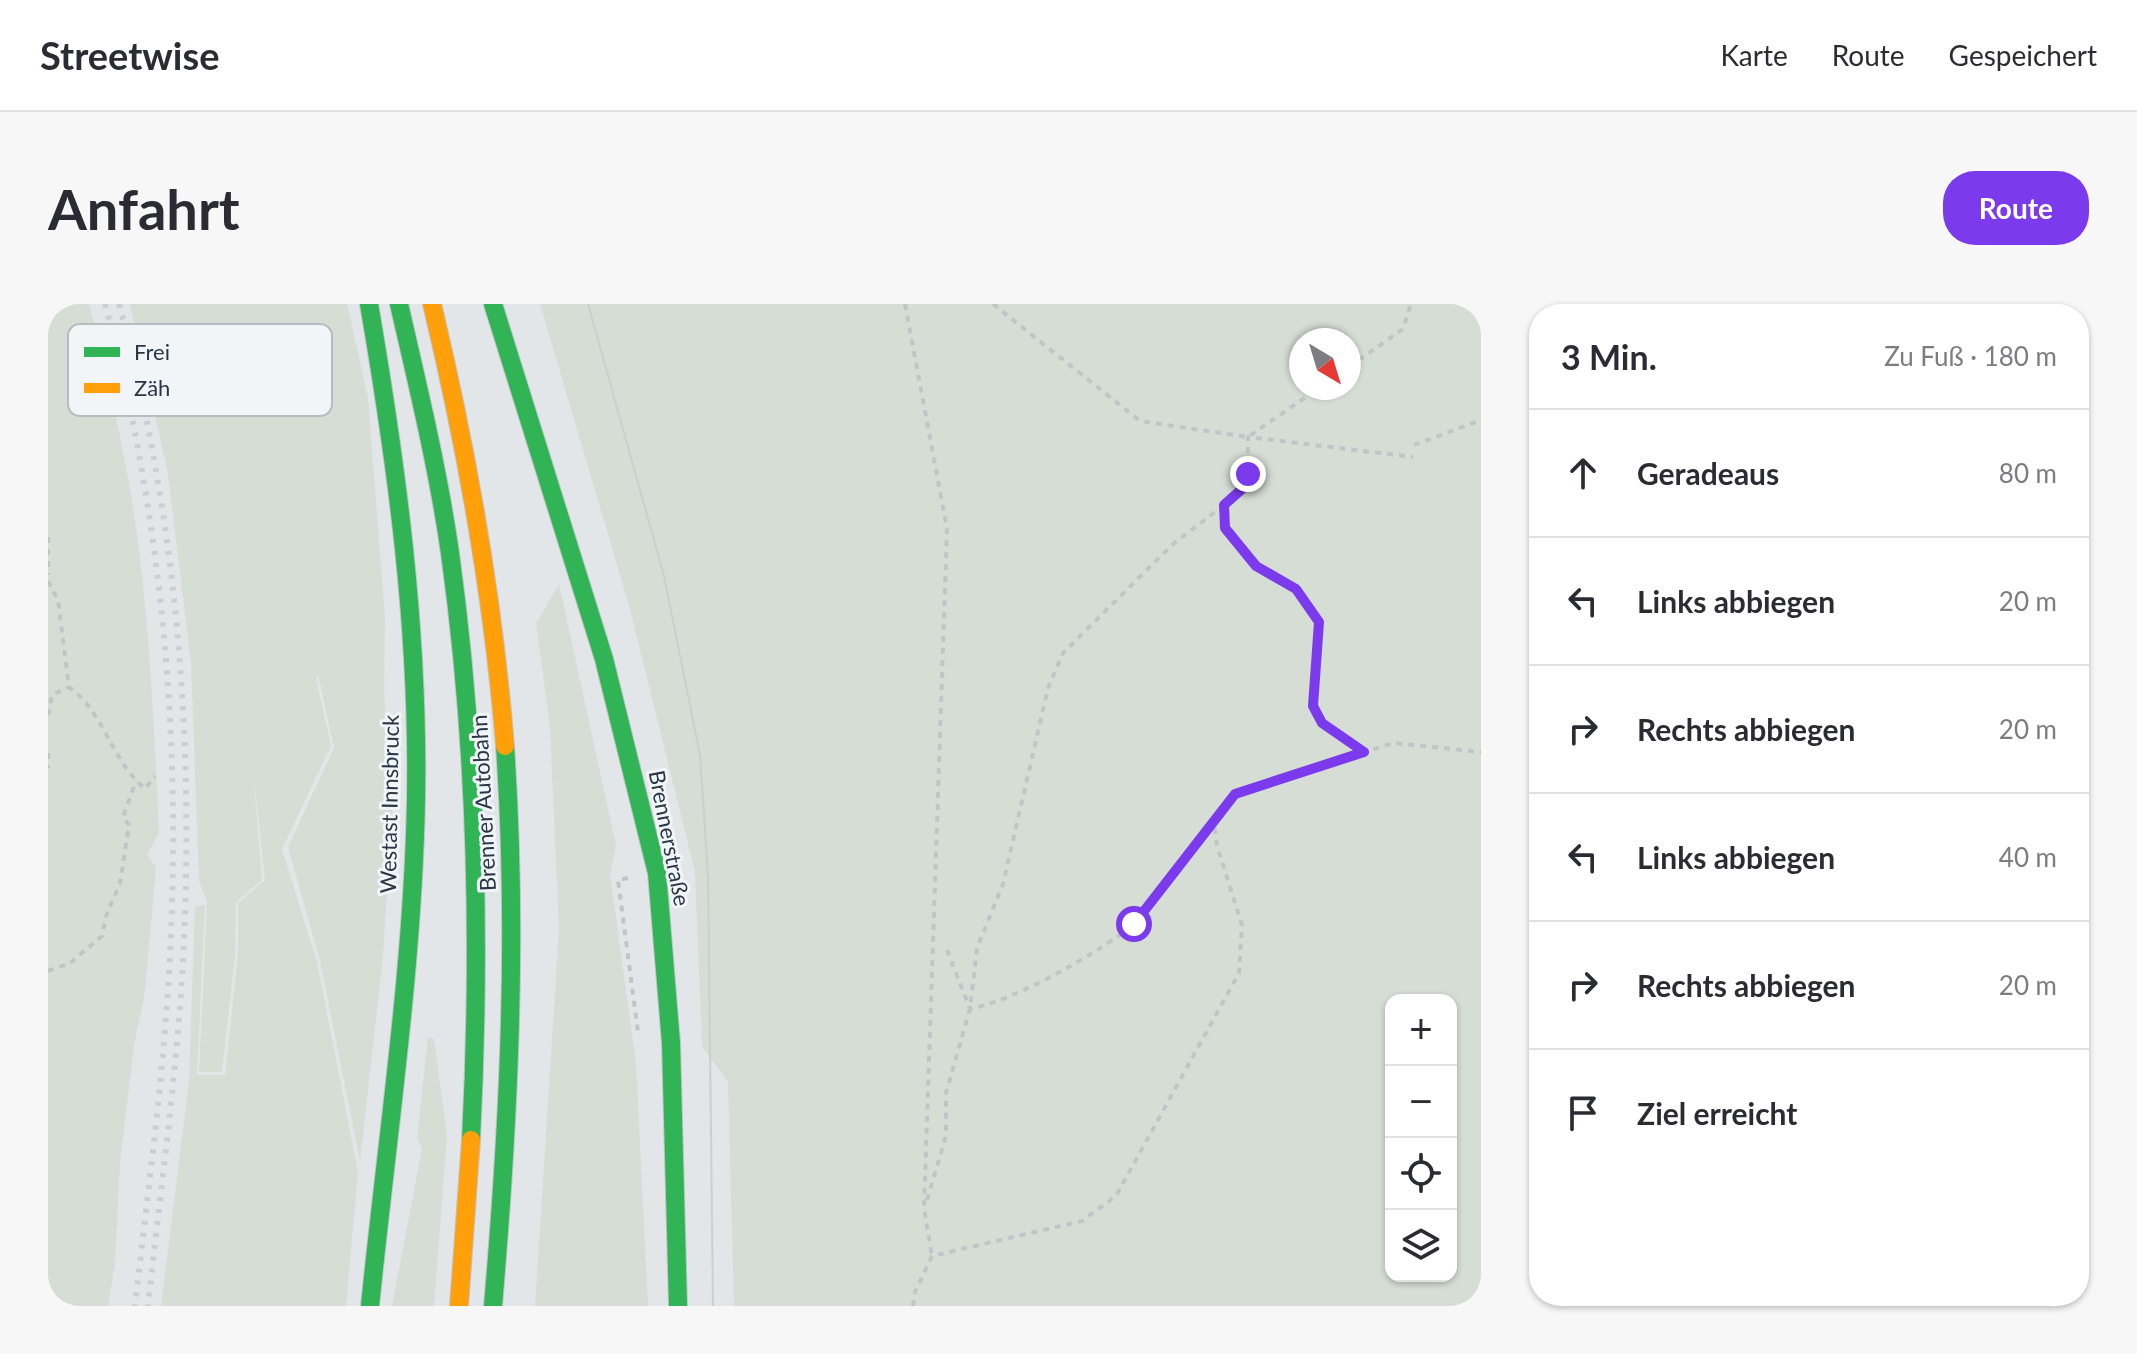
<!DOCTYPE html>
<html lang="de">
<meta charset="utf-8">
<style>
:root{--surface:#fff;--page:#f7f7f7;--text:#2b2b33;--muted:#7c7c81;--line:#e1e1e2;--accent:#7c3aed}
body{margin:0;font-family:Lato,sans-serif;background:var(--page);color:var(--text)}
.controls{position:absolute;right:24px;bottom:24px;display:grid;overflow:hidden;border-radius:16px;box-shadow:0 2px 6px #0004}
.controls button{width:72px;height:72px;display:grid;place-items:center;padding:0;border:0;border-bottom:2px solid var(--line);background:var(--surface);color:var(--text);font:40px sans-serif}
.compass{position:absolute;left:1241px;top:24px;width:72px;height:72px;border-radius:50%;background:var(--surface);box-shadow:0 2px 6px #0004;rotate:142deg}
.stop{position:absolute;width:24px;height:24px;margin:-18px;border:6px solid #7c3aed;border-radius:50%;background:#fff}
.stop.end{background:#7c3aed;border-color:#fff;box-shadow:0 2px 8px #0008}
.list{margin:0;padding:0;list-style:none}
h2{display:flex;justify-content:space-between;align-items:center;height:104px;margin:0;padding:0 32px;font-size:34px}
h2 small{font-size:26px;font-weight:400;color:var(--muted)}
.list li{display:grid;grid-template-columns:52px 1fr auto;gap:24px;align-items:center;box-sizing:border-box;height:128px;padding:0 32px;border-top:2px solid var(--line)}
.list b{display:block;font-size:30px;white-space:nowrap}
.list em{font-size:26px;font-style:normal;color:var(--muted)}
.icon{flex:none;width:44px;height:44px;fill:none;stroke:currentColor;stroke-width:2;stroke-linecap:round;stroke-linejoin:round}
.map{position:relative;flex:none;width:1433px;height:1002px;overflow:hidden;border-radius:32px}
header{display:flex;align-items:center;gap:48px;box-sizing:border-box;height:112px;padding:0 40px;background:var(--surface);border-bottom:2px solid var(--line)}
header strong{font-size:38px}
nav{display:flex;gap:44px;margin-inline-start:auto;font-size:28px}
.intro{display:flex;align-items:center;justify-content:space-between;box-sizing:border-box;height:192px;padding:0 48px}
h1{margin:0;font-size:56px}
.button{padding:20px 36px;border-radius:32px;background:var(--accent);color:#fff;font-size:28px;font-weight:700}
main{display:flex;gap:48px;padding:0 48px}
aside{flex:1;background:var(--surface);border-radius:32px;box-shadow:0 2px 6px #0004}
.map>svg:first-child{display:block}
</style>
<header>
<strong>Streetwise</strong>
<nav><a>Karte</a><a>Route</a><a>Gespeichert</a></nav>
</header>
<div class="intro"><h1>Anfahrt</h1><a class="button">Route</a></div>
<main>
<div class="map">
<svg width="1433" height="1002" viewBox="0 0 1433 1002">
<rect width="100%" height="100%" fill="#e3e6e9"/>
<!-- green -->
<g fill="#d5ddd4" fill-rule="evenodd">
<path d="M0,0H41C63,86 83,174 93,262C103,351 107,440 111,529L99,550L108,563L97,688L86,741L72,859L67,959L60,1002H0Z"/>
<polygon points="82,0 299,0 320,94 337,314 336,387 344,505 335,652 312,857 272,657 240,543 286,444 270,370 268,375 283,442 234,545 269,658 310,868 298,1002 113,1002 141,777 147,602 157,601 149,771 177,771 190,650 190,599 217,576 205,466 214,576 188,598 187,652 174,768 151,768 159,598 151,577 143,359 120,170"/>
<path d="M492,0H1433V1002H686L680,778L654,742L647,568L582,305ZM1253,36H1301V84H1253ZM1343,696H1403V972H1343Z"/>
<polygon points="511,280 568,541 562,570 588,759 600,1002 487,1002 511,625 502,424 488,319"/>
<polygon points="380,733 386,735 399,832 386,1002 344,1002 374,845 369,833"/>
</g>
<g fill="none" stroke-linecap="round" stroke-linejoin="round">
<!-- fast casing -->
<g stroke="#bfc3c7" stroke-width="20">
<g id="fast">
<path d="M321,0C349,163 371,328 368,495C365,664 339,833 322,1002"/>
<path d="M351,0C370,83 390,165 402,249C429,444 433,640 423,836"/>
<polyline points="445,0 556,355 609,569 623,739 630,1002"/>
<path d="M445,1002C461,815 470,629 457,442"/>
</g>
</g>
<!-- slow casing -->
<g stroke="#bfc3c7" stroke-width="20">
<g id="slow">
<path d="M384,0C419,146 445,292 457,442"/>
<polyline points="411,1002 423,836"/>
</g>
</g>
<!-- path -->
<g stroke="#c1c5c9" stroke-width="4" stroke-dasharray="6 6" stroke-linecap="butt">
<polyline points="857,0 899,225 876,904 884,952"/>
<polyline points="945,0 1092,117 1200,133 1271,84"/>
<polyline points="1301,63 1355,25 1363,0"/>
<polyline points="1366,141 1433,116"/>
<polyline points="0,233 0,271"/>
<path d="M0,277L10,296L21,383C56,408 63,456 97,485L107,472"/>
<polyline points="0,411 4,391 21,383"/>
<path d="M1316,448L1274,419L1265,402L1271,318L1248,285L1208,262L1177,224L1176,201C1199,179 1200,165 1200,133L1365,153"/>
<polyline points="0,449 0,464"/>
<polyline points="580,574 570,576 590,728"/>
<path d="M899,646L922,705C967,696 1049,650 1085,621C1108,602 1144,547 1166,520"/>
<polyline points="0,667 22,659 54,632 58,612 72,579 81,521 75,513 88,477"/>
<polyline points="879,896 898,832 898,789 922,705 929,644 955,580 1000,384 1015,349 1125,240 1176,201"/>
<polyline points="865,1002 867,988 884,952 1034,917 1068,892 1191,669 1194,621 1169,542 1166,520 1187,490 1345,439 1433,448"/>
</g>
<!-- fast -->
<use href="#fast" stroke="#30b455" stroke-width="18"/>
<!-- slow -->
<use href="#slow" stroke="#ff9f0a" stroke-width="18"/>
<!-- tram -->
<polyline stroke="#ccced1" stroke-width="2" points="540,0 616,272 652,451 660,571 665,1002"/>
<!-- rail -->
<g stroke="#ccced1" stroke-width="6" stroke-dasharray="4 8" stroke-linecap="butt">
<path d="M57,0C112,204 132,418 123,629C118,754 101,878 87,1002"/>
<path d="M71,0C125,198 144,406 137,611C133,741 114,872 100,1002"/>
</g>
</g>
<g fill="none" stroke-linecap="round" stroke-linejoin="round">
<!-- route -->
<polyline stroke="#7c3aed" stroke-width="10" points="1086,620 1187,490 1316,448 1274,419 1265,402 1271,318 1248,285 1208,262 1177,224 1176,201 1194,185 1200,170"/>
</g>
<g text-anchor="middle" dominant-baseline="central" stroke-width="6" stroke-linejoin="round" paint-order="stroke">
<!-- street labels -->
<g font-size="22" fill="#283645" stroke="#f1f5f8">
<text transform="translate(435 499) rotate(-93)">Brenner Autobahn</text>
<text transform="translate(341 500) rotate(-89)">Westast Innsbruck</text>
<text transform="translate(622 534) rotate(79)">Brennerstraße</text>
</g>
</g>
<!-- legend -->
<rect x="20" y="20" width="264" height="92" rx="12" fill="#f1f5f8" stroke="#b5bcc2" stroke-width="2"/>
<rect x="36" y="43" width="36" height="10" fill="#30b455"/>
<rect x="36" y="79" width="36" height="10" fill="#ff9f0a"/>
<g font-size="22" fill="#283645">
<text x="86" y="56">Frei</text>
<text x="86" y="92">Zäh</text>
</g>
</svg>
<div class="controls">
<button>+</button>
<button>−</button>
<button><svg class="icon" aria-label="locate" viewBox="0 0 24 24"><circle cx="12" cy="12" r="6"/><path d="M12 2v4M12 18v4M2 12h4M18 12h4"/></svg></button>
<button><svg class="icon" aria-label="layers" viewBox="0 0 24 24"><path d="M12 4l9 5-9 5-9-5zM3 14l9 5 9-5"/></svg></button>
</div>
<svg class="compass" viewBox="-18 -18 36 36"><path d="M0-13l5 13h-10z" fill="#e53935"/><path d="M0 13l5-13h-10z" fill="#7c7c81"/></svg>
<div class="stop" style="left:1086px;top:620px"></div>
<div class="stop end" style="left:1200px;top:170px"></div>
</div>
<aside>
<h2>3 Min.<small>Zu Fuß · 180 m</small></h2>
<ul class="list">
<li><svg class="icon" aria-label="ahead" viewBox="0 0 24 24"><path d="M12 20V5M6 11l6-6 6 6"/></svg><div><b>Geradeaus</b></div><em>80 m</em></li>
<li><svg class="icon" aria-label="left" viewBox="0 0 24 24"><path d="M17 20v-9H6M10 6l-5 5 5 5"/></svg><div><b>Links abbiegen</b></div><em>20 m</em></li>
<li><svg class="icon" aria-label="right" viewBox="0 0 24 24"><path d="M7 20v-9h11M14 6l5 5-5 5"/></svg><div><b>Rechts abbiegen</b></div><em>20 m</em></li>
<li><svg class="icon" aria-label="left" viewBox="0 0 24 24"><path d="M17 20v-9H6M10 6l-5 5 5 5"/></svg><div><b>Links abbiegen</b></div><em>40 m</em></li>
<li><svg class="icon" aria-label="right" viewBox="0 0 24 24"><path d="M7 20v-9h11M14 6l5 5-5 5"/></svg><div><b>Rechts abbiegen</b></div><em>20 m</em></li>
<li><svg class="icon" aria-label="arrive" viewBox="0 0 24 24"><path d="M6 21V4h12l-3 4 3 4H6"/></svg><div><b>Ziel erreicht</b></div></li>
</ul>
</aside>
</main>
